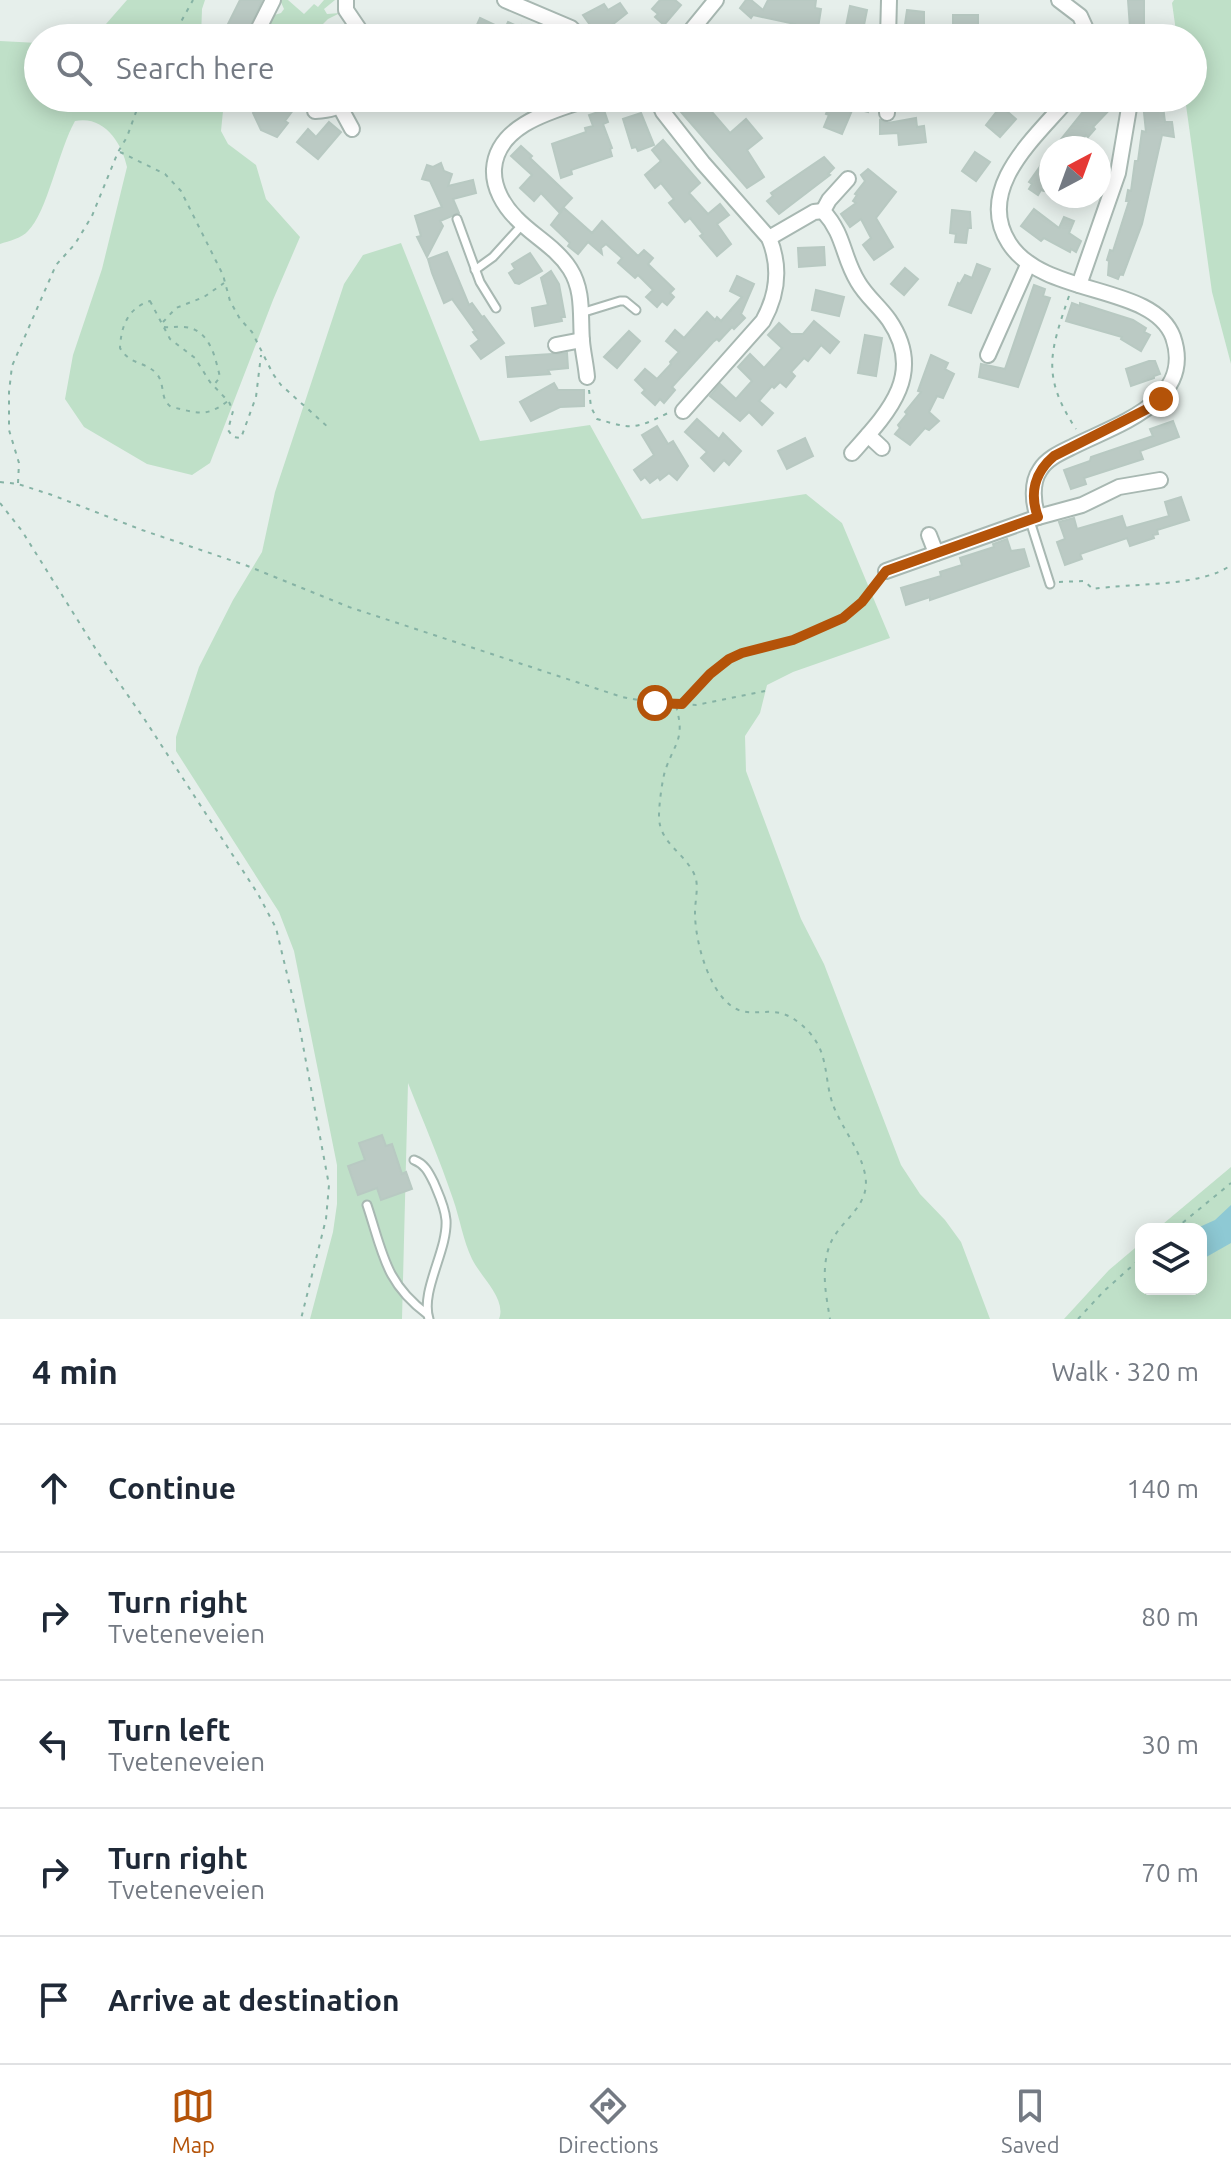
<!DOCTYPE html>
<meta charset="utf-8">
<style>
:root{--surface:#fff;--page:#f6f6f7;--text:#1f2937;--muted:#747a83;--line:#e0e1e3;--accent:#b45309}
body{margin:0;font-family:Ubuntu,sans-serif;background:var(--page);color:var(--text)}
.controls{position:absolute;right:24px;bottom:24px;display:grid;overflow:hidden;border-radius:16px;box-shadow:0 4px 20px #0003}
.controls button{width:72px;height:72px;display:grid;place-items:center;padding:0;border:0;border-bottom:2px solid var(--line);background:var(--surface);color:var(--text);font:40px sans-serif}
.compass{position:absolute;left:1039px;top:136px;width:72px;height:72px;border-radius:50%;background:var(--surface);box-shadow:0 4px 20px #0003;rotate:41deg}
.stop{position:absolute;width:24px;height:24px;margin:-18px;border:6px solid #b45309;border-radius:50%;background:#fff}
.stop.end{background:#b45309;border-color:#fff;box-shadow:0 2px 8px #0008}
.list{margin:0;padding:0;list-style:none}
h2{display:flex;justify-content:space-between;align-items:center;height:104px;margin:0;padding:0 32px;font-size:34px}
h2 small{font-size:26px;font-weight:400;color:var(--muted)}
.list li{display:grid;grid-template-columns:52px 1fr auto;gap:24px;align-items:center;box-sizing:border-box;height:128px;padding:0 32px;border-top:2px solid var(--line)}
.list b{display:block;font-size:30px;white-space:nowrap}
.list p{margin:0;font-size:26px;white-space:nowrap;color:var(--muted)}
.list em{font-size:26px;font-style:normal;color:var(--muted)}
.icon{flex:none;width:44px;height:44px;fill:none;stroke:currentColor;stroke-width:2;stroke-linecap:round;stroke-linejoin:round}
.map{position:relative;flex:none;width:1231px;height:1319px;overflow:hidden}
.search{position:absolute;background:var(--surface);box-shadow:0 4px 20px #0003;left:24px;right:24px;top:24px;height:88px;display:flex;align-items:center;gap:20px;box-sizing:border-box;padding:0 28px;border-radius:44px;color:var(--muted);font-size:30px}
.sheet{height:744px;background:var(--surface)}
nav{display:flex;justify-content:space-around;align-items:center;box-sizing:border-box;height:112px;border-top:2px solid var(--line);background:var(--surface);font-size:22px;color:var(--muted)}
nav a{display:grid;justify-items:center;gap:4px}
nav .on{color:var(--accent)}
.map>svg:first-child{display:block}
</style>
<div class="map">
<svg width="1231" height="1319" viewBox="0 0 1231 1319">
<rect width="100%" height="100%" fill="#e6efeb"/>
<!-- green -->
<g fill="#bfe0c8">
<polygon points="127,0 205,0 202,9 201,38 90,38 99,32"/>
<polygon points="280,0 288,0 304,14 314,4 318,7 324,0 335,0 324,9 327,14 340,13 328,19 309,38 259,38 271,16 281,13 284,9"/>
<polygon points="1174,0 1231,0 1231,364 1212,292 1185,98 1193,98 1193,38 1177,38 1172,3"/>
<path d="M0,41L38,43V98H252L245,106L223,111L221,131L228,144L256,165L266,199L300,237L273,300L210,463L192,475L147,464L84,427L65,399L73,355L102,269L127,167C122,143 104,115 75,121C59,149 47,213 28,231C22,238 9,241 0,244Z"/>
<path d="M401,243L480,441L590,425L642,519L806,494L842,523L890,638L793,672L767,685L760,713L745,736L746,771L801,919L824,964L901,1165L920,1194L945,1220L961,1242L990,1319H499C507,1299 480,1276 472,1259C463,1240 460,1219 453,1199C440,1160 423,1121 408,1083L402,1319H310L333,1232L337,1204V1165L294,951L279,912L176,751V737L199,667L233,600L262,552L275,492L344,284L363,255Z"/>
<polygon points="1231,1167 1231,1319 1064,1319 1109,1270 1141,1243 1141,1289 1201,1289 1201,1229 1157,1229"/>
</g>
<!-- water -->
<polygon fill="#8ec9d4" points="1231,1205 1231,1243 1201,1260 1201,1229 1195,1229 1215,1220"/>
<!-- building -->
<g fill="#bbcac4" stroke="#b8c9c2" stroke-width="2">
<polygon points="240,0 262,0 245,38 221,38"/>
<polygon points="660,0 675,0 681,5 664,25 655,17 658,14 652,9"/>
<polygon points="746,0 751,0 763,10 768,0 816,0 815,8 821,9 818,28 814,27 813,34 794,31 795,24 753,15 751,18 740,8"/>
<polygon points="1128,0 1144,0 1144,38 1125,38 1124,28 1130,28"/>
<polygon points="620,3 627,13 598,36 583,15 604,4 608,10"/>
<polygon points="850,6 867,10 862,35 845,31"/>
<polygon points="907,10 924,12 924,38 903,38"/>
<rect x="953" y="15" width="25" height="20"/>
<polygon points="480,18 497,26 491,38 471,38"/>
<polygon points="508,22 521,28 522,25 551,38 508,38 502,35"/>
<polygon points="271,98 281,98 294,109 285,121 288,123 277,137 261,130 253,113 261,103 265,105"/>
<polygon points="672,98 700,98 730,133 746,119 762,138 747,150 764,177 747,188 681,112 682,111"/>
<polygon points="832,98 854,104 855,98 870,98 868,112 853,108 842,134 824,127 829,115 826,114"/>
<polygon points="1094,98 1109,98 1115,104 1093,127 1095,129 1088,137 1086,135 1081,141 1079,140 1073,148 1054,148"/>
<polygon points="1146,98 1162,98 1165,122 1172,122 1174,137 1162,135 1142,224 1123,275 1120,274 1118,279 1108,275 1109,261 1107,260 1110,250 1113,251 1129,201 1126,201 1128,190 1131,191 1135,161 1138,161 1142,131 1146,132 1143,103 1149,103"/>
<polygon points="1001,106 1016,119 1000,137 986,125"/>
<polygon points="604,110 608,122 603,124 612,148 610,149 612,156 571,170 572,174 561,178 552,144 586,132 585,128 593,126 589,115"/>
<polygon points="641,113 654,145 638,151 636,147 632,148 623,119"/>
<polygon points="916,118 917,127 924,126 926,142 899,145 898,133 880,134 880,120 888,123"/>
<polygon points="329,122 341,132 318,159 297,142 308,129 316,137"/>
<polygon points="663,140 700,183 689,193 708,214 720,204 729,215 717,224 731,244 717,256 700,236 703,234 690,218 685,222 669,203 674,199 661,183 655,188 645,175 661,161 652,150"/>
<polygon points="521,146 532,156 530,158 572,198 559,212 541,193 534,201 520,188 532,175 511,156"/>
<polygon points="1051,151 1051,180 1044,191 1041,190 1038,195 1029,189 1032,184 1029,182"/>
<polygon points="975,152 990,162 976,181 962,171"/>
<polygon points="824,157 834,168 828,174 830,175 779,214 767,201 773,196 771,193"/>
<polygon points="441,163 444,171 452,174 448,186 473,180 476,193 453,199 459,213 440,221 443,226 427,257 417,237 421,236 415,216 442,207 430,181 422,179 427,165 433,167"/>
<polygon points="868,169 896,192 876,218 893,247 874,260 863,245 871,238 861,219 850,227 841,214 856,203 853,201 857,195 855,194 865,181 861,175"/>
<polygon points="564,208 592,233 602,221 638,256 644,250 653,258 648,264 674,289 670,293 674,297 667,305 662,301 657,307 646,297 653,290 638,275 635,278 618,263 622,258 606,244 601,248 602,254 588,242 578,254 568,246 570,243 551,225"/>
<polygon points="1034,209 1059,228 1064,217 1074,221 1069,233 1081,241 1076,252 1071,249 1070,252 1044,238 1041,241 1021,226"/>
<polygon points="952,210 970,212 971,228 968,228 966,243 955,242 956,234 950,233"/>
<polygon points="824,247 825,265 799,267 798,248"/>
<polygon points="447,252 469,305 472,303 482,317 484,316 504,343 481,359 471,346 479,340 473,332 475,331 452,299 444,303 432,273 428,259"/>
<polygon points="530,253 542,271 519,284 515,283 509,273 515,269 512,264"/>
<polygon points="977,264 990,269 971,313 949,305 958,283 960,284 965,275 972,278"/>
<polygon points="905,268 918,279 904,295 891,284"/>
<polygon points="551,271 559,284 565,317 561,317 562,321 535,326 532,308 548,305 541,278"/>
<polygon points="737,276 754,284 741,314 745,318 734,329 732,327 719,341 717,339 713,342 672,387 675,390 664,403 660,399 655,405 642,393 645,390 635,380 645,369 657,379 671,364 670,362 679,352 666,341 675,330 684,338 707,312 715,320 717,317 721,321 742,297 730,291"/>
<polygon points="1034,285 1045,289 1043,296 1050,298 1018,387 979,377 981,364 1005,369"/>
<polygon points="816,290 844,297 839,316 812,310"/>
<polygon points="1072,303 1080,306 1080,303 1133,320 1146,328 1144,332 1150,335 1141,351 1121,339 1122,337 1066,321"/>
<polygon points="814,321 839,342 830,353 821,345 808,361 804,358 791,372 795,376 786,387 780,382 774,388 772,386 759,401 773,413 762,425 749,412 740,421 710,396 720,384 736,399 752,381 738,367 750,354 764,368 782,348 768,335 779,323 791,334 803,334"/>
<polygon points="629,331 640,341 617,368 604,357"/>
<polygon points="865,335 882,338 876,376 858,373"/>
<polygon points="567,353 568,368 548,370 550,374 508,377 506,357"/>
<polygon points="931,355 948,363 945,369 954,374 943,398 937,396 929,412 939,421 929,430 925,428 910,445 895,434 900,428 898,425 907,414 905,412 921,392 918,391"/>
<polygon points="1149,361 1155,361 1160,374 1154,376 1154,378 1131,386 1126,369"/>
<polygon points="554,383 558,390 584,390 584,406 560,407 531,421 520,402"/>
<polygon points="697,419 719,439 723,433 741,451 729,465 724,460 714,471 701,458 707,452 685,432"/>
<polygon points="1173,421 1179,437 1140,451 1143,459 1084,478 1086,484 1071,489 1064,470 1090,461 1091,457 1153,436 1150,429"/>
<polygon points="657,426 668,444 673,441 688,466 677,480 669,473 660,480 658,477 650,483 645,477 641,480 634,470 654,455 642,435"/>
<polygon points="805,438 813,456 787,469 778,451"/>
<polygon points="1181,497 1189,520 1157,530 1158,534 1153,535 1154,538 1130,546 1127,538 1080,554 1082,559 1065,565 1057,542 1065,539 1059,522 1074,518 1077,529 1122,516 1126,528 1169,516 1165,502"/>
<polygon points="1007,539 1011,551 1024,549 1029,566 930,600 930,597 906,605 901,588 941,576 940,572 962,565 960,558 994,547 993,544"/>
<polygon points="382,1135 386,1146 392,1144 402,1174 406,1172 412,1189 381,1200 377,1188 358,1195 348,1166 365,1160 359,1143"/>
</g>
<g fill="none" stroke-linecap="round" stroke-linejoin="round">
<!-- service casing -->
<g stroke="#a8b8b2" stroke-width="11">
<g id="service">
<polyline points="457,219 480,282 496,308"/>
<polyline points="475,270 493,257 523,224"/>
<polyline points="581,313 620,301 625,301 636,310"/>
<polyline points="1030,521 1050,584"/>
<path d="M414,1160C425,1164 429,1173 434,1183C439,1195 445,1207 446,1220C448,1250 420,1291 429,1319"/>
<path d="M367,1205C383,1253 385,1283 427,1314"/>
</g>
</g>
<!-- minor casing -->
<g stroke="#a8b8b2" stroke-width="18">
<g id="minor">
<polyline points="346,0 346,10 365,38"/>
<polyline points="505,0 571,28 581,38"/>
<polyline points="1059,0 1080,16 1090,38"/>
<polyline points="256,34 273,0"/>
<polyline points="685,38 716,0"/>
<polyline points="888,38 889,0"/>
<path d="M657,98L663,112L703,163L769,238C781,267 778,294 763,321L683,411"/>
<polyline points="340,107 352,129"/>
<path d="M315,111C329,110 338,109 348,98"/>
<polyline points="887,113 887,98"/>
<path d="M823,211C845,235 842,256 858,282C866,296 879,306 889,320C926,374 888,413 852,453"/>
<polyline points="823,211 829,200 848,179"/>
<polyline points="769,238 814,212 823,211"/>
<polyline points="1079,285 1118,173 1129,108"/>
<polyline points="556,345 582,340"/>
<polyline points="988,355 1028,265"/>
<path d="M587,377C586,365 583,353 582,341C580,316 584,291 570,269C556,247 533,236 516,218C504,206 493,188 494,169C497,123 556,110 592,98"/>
<polyline points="868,435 882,448"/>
<path d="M1038,517C1033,503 1031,483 1040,470C1047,458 1062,452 1074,446C1118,424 1195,401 1173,337C1153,283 1044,298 1009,243C974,188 1037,136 1069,98"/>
<polyline points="929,535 936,553"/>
<polyline points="886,571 1038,517 1082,505 1119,487 1160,480"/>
</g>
</g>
<!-- path -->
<g stroke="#86b3a5" stroke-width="2" stroke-dasharray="4 6" stroke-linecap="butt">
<polyline points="172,38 193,0"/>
<polyline points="120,152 165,174 181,191 223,275 230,301 240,319 252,332 273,374 281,385 329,428"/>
<path d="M1069,296C1050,352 1041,376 1076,429"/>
<path d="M150,301L170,339L195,358L210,382L228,401C204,419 197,412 171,407C159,398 166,384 156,373C144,361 130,365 120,348C121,326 128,308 150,301Z"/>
<polyline points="163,322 176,308 204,297 224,283"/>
<path d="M164,327C171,328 177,326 184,327C210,329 215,357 220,377L214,385"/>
<path d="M589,390L591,407L597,419C632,429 634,430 668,413"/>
<polyline points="229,402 233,411 228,430 233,437 241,438 256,397 261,355"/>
<polyline points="0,482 18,484 52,495 142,530 245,565 349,607 622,697 655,703 696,705 765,691"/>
<polyline points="18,483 19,463 9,430 9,392 12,366 56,265 75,244 92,216 118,152 127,137 141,98"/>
<polyline points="0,503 22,531 97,651 145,720 258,894 276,928 299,1024 329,1185 326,1219 301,1319"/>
<path d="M1059,582L1084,581L1093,589C1131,583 1202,587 1231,565"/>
<path d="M682,704C698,687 712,668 733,658C751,648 773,647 793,640C827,629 857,612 878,581"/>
<path d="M676,706C685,738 676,741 666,768C662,779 659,805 659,816C659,844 685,852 695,876C699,886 695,901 695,912C695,936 703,966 715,987C744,1034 765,996 798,1022C835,1050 820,1081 837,1114C847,1135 860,1151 865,1174C872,1208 838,1220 829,1247C821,1271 826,1295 830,1319"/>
<polyline points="1175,1229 1231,1183"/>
<polyline points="1078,1319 1104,1291 1141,1258"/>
</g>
<!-- service -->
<use href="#service" stroke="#fff" stroke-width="7"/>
<!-- minor -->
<use href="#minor" stroke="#fff" stroke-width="14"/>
</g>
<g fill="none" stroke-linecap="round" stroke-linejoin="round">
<!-- route -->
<path stroke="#b45309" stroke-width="10" d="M655,703L682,704L710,674L729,659L742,653L793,640L843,618L862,602L886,571L1038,517C1029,493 1035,472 1054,456L1149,408L1161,399"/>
</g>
</svg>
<div class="controls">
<button><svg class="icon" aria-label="layers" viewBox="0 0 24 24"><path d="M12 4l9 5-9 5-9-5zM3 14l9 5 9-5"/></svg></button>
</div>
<svg class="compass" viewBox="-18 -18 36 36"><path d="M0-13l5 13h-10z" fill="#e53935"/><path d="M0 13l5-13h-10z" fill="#747a83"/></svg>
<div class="stop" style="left:655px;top:703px"></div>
<div class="stop end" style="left:1161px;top:399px"></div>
<div class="search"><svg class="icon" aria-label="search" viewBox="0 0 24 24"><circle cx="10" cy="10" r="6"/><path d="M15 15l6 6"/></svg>Search here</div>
</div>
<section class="sheet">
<h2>4 min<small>Walk · 320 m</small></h2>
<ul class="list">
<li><svg class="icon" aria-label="ahead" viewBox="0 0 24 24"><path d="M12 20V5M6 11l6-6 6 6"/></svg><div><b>Continue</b></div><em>140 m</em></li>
<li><svg class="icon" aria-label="right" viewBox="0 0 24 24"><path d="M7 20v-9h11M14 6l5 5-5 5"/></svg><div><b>Turn right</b><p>Tveteneveien</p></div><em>80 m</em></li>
<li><svg class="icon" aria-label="left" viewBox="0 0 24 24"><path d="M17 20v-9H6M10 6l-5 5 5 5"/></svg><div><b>Turn left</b><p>Tveteneveien</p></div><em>30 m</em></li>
<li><svg class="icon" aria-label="right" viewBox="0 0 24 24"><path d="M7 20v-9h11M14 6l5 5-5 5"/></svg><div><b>Turn right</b><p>Tveteneveien</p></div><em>70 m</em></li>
<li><svg class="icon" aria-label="arrive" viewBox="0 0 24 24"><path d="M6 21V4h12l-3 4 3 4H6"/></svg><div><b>Arrive at destination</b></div></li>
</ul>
</section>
<nav>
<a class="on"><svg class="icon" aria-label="map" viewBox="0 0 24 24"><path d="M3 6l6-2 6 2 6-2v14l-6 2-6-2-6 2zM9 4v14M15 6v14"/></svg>Map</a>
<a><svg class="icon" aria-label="directions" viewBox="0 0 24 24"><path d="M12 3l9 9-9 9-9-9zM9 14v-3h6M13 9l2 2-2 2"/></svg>Directions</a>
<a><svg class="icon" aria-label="saved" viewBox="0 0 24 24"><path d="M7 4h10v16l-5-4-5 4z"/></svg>Saved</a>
</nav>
